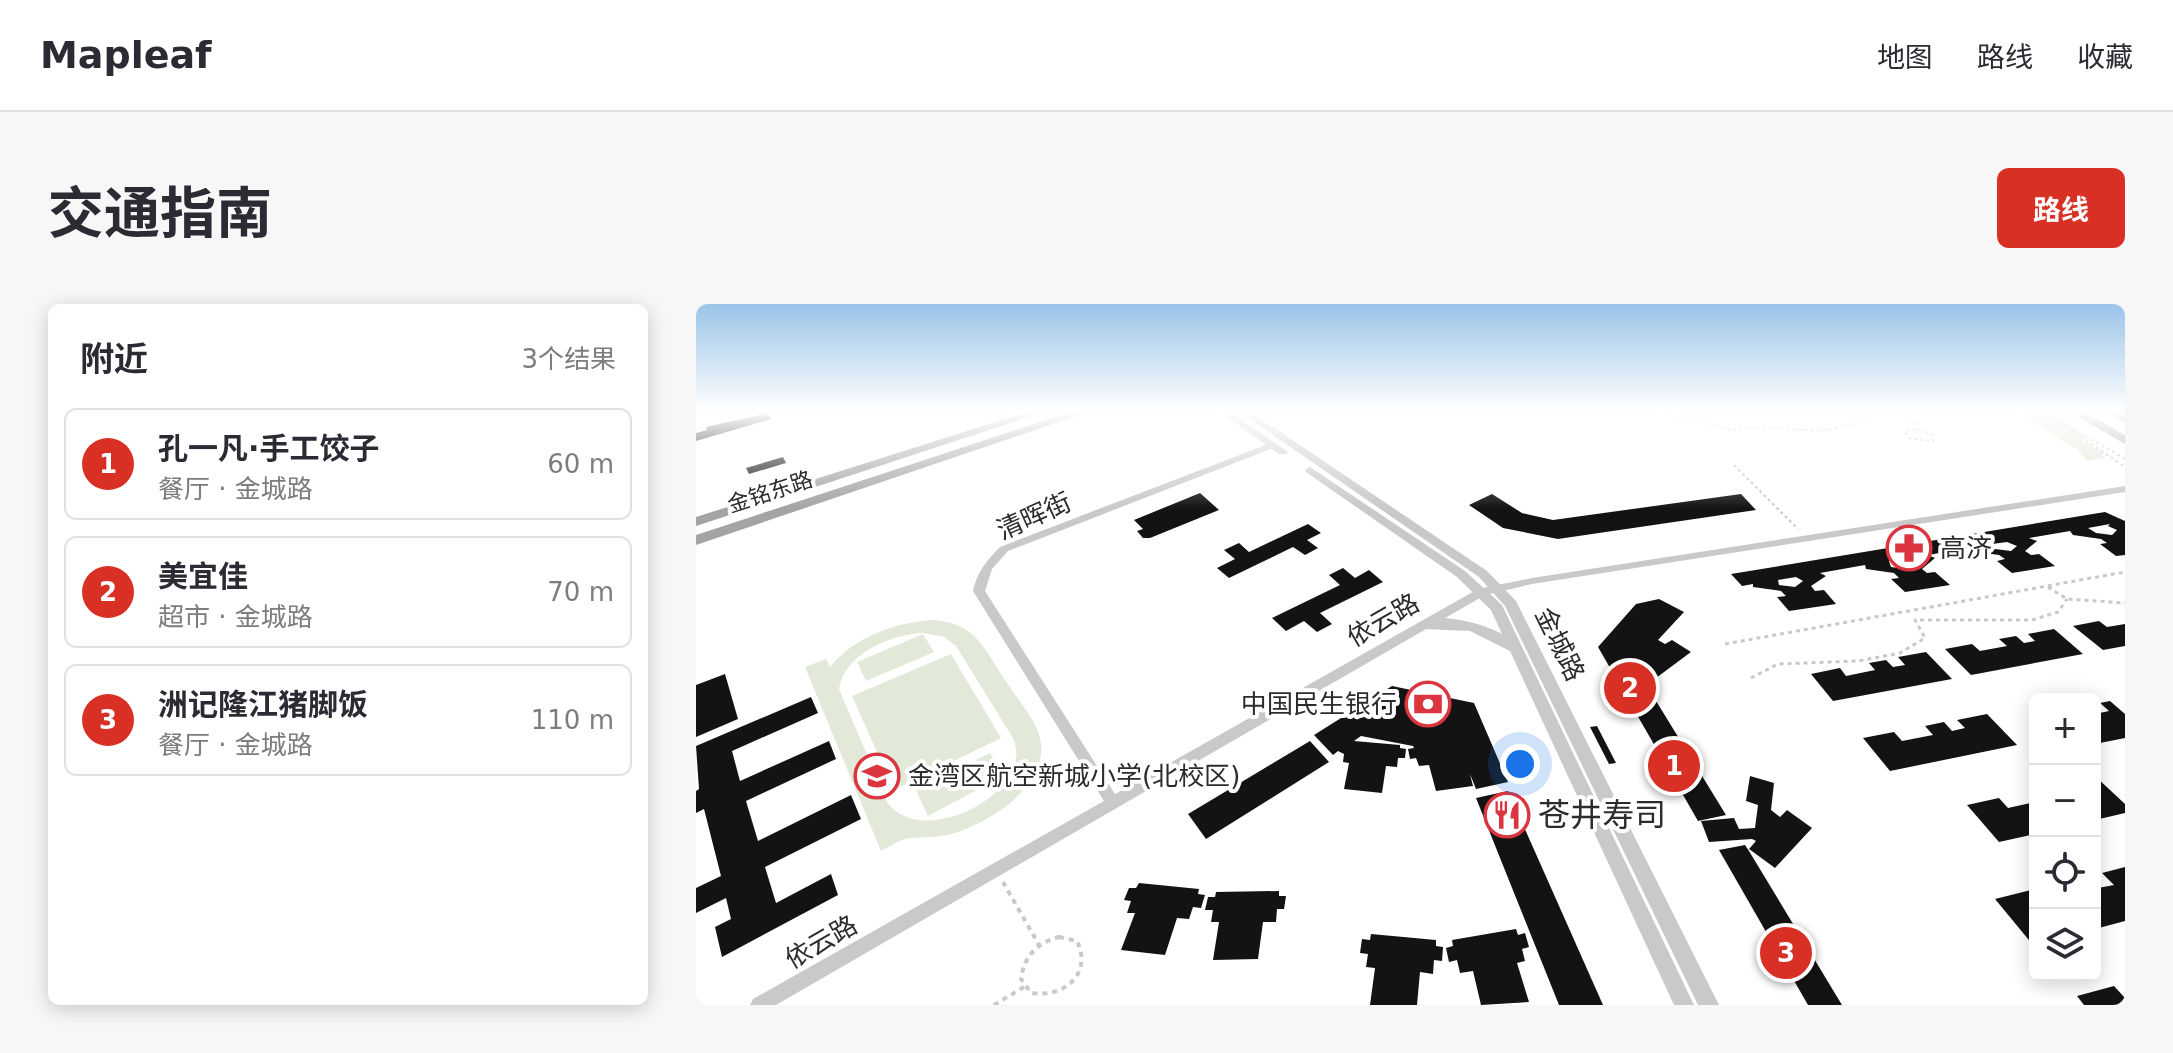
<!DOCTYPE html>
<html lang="zh">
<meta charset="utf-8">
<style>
:root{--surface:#fff;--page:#f7f7f7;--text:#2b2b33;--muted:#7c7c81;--line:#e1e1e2;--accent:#d93025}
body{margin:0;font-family:"DejaVu Sans","Noto Sans SC",sans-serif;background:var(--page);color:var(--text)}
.controls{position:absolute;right:24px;bottom:24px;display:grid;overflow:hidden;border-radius:12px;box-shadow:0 4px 20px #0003}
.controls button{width:72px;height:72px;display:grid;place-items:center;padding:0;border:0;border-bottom:2px solid var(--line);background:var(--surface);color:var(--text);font:40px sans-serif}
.you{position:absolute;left:824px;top:460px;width:28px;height:28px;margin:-20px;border:6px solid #fff;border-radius:50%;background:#1a73e8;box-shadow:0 0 0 12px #1a73e833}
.badge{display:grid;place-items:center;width:52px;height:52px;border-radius:50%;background:var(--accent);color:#fff;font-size:26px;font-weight:700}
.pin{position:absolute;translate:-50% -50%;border:4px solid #fff;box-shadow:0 2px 8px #0006}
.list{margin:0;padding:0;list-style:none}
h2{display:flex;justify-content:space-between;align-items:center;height:104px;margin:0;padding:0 32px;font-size:34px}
h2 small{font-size:26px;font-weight:400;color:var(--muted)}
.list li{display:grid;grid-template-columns:52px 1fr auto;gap:24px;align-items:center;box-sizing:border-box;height:112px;margin:0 16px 16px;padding:0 16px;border:2px solid var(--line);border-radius:12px}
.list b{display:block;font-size:30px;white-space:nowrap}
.list p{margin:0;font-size:26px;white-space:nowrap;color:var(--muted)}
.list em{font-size:26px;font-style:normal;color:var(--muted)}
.icon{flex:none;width:44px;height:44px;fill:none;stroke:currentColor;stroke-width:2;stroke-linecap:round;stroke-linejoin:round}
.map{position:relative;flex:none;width:1429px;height:701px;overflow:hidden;border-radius:12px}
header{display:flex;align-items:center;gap:48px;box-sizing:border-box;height:112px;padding:0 40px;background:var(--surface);border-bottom:2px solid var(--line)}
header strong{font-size:38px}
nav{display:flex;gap:44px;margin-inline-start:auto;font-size:28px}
.intro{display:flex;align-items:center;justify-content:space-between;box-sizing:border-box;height:192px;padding:0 48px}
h1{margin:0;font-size:56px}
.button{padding:20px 36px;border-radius:12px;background:var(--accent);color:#fff;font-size:28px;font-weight:700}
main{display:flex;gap:48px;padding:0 48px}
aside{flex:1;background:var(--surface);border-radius:12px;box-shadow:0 4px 20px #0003}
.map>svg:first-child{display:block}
</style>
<header>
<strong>Mapleaf</strong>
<nav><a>地图</a><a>路线</a><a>收藏</a></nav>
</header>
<div class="intro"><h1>交通指南</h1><a class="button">路线</a></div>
<main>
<aside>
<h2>附近<small>3个结果</small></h2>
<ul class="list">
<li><span class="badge">1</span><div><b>孔一凡·手工饺子</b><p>餐厅 · 金城路</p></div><em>60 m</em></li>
<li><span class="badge">2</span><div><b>美宜佳</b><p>超市 · 金城路</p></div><em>70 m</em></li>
<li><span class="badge">3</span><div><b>洲记隆江猪脚饭</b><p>餐厅 · 金城路</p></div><em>110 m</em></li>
</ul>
</aside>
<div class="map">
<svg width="1429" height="701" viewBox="0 0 1429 701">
<rect width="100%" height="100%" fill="#fff"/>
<!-- green -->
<g fill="#e2e9d9" fill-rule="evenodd">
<polygon points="1317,107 1350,107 1396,134 1386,136 1409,150 1406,151 1410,154 1392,157 1381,145"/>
<path d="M239,316C281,320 288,345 309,376C320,394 339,414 344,434C355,481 292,520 255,530C240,534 227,533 213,534C204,535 193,543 185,547L109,363L130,355L134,363C159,332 201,318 239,316ZM227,329L248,333L260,342L317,434C341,489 225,547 191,498L143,385C149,349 194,331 227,329Z"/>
<polygon points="227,330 238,348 170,377 161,358"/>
<polygon points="255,350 305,434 198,486 156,392"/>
<polygon points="294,449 307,472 232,512 220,486"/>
</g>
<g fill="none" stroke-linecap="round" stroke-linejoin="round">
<!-- stream -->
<polyline stroke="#c6dbe8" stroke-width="3" points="1344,107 1380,128"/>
</g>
<!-- building -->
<g fill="#131313" fill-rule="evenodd">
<polygon points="72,109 75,115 0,137 0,129 11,126 10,123"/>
<polygon points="87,153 90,159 53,170 50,164"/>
<polygon points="504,189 523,206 454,234 447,234 441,227 447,225 438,216"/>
<polygon points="796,190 826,209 857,216 1045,190 1060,206 862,235 807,224 773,201"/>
<path d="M1409,208L1429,217V251L1420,252L1404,240L1411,239L1405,235L1377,231L1374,227L1333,234L1341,237L1329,247L1335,251L1343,250L1359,262L1316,269L1301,257L1309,255L1303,251L1275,247L1273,244L1232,251L1239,254L1226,265L1231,269L1239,268L1254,281L1209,288L1195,275L1203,274L1198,269L1170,265L1169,261L1124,269L1130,272L1115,282L1119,287L1128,286L1140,300L1093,307L1081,293L1090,292L1085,287L1057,283V280L1046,282L1035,270ZM1414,220L1412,222L1421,226L1416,231L1400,229L1392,224ZM1311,238L1321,242L1315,247L1299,245L1296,240ZM1211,254L1218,260L1211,265L1195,263L1193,257ZM1100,273L1107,277L1099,283L1083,281L1082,276Z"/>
<polygon points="612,220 625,229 611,236 622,244 609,251 597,243 533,274 521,264 539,255 528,246 543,239 553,248"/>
<polygon points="647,264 659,274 673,266 687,278 624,309 636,320 621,328 608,317 590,327 576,314 644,281 633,271"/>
<polygon points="963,295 988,308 962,336 969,340 976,336 995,348 960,374 938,361 1030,511 1002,517 902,343 940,300"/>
<polygon points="1403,317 1411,323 1429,320 1429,342 1407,346 1377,322"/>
<polygon points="1358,325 1387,350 1275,371 1249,345 1276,340 1284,347 1311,342 1303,335 1320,332 1328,339 1339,337 1332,330"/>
<polygon points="1230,348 1256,375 1137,397 1115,370 1144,364 1150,372 1179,366 1173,359 1190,356 1197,363 1209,361 1202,353"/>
<polygon points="29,370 42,415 0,433 0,381"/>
<polygon points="696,382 778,399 812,478 780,485 774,470 777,482 740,487 733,461 723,462 720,454 714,455 712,445 718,444 717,442 665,432 658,437 704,441 704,444 710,445 709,454 702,454 701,463 690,462 686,489 648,485 653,459 647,458 648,450 642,447 637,451 618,431"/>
<polygon points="115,393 122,409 36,447 44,477 133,437 140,455 50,497 62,537 155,491 165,515 69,563 80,599 135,570 142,591 26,653 19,623 35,615 30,594 0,609 0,584 25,572 8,505 0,509 0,487 3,485 0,442"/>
<polygon points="1414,397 1429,410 1429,434 1399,440 1399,410 1413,407 1404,399"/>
<polygon points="1291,410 1321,441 1194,467 1167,434 1198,428 1206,437 1237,431 1229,422 1248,418 1256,427 1269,424 1261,416"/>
<polygon points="901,422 920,459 913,460 894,423"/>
<polygon points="614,437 633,458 510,535 492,510"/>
<polygon points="1054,472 1078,479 1075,506 1084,513 1091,506 1116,524 1079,564 1053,545 1060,537 1056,535 1013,538 1005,517 1038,514 1043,525 1059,524 1062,501 1050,497"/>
<polygon points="1399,472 1429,500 1429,509 1399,516"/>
<polygon points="812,487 907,701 863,701 780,494"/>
<polygon points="1303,494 1312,504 1339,498 1339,530 1303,538 1271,501"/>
<polygon points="1049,541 1053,547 1146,701 1112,701 1023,546"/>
<polygon points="1429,563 1429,617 1399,625 1399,581 1402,584 1418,581 1406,569"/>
<polygon points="443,579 503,585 502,590 509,591 505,604 497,603 493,615 481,614 469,651 425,646 439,609 431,609 435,597 428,596 433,584 440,584"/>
<polygon points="1335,586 1339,592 1337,641 1299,595"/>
<polygon points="583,587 583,592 590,592 588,605 581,605 580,618 567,618 562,655 517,656 523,618 515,618 517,606 509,606 512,593 519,593 520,588"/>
<polygon points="820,625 822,631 829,629 833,643 826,645 829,657 821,659 833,698 785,701 777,667 764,669 761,656 753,658 750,644 757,642 756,636"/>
<polygon points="675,630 740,636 740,642 747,643 746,657 738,656 737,670 724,668 721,701 674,701 679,664 670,663 672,650 664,649 666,635 674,636"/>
<polygon points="1418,682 1429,694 1429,701 1388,701 1381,692"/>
</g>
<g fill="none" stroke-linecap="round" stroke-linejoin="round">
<!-- path-far2 -->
<g stroke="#c9c9c9" stroke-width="2" stroke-dasharray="3 3" stroke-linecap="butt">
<polyline points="955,107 1039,126 1068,123 1124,127 1163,119 1187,107"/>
<polyline points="1205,107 1221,120 1222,126"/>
<polygon points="1217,125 1235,130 1237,137 1213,134 1209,128"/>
<polyline points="1429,155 1397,136 1391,137 1429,163"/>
<polyline points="1038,161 1102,225"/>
</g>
<!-- path-far1 -->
<g stroke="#c9c9c9" stroke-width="3" stroke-dasharray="4 4" stroke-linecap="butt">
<polyline points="1352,283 1371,295 1429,299"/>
<polyline points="1029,340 1429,268"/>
<polyline points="1055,374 1082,360 1162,357 1204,349 1229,334 1219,316 1336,316 1362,308 1371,295"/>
</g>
<!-- path -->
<g stroke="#c9c9c9" stroke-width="4" stroke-dasharray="5 5" stroke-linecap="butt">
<polyline points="307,578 343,641"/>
<path d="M363,633L381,637C397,670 368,694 335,689L325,675C328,652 341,639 363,633Z"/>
<polyline points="298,701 328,683"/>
</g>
<!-- minor -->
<path fill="#c9c9c9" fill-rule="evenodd" d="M577,138L580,139V143L312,247L296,265L289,287L419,490L782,285L836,274L1429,182V188L836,280L789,291L80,701H54L57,695L408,497L277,287C281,268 291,256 304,243Z"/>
<!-- tertiary -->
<g fill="#c9c9c9" fill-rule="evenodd">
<polygon points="522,107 533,107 592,148 591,150 583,150"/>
<polygon points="542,107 553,107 791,267 820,297 1023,701 1002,701 809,302 783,273"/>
<path d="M614,163L769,267L806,301L998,701H978L814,347L774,327L728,325L721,320C739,306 788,320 806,330L795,306L761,273L610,168L609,166Z"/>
</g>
<!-- primary -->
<g fill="#a4a4a4" fill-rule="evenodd">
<polygon points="334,107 351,107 0,222 0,213"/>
<polygon points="378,107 395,107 0,241 0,231"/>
<polygon points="1372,107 1386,107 1429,131 1429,140"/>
<polygon points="1407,107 1422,107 1429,110 1429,119"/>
</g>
</g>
<!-- sky -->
<linearGradient id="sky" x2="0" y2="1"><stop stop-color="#9ac4e8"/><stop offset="0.52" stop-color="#fff"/><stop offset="1" stop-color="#fff" stop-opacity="0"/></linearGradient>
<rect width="1429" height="205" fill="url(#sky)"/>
<!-- icons -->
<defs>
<g id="pharmacy-ring" transform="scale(2.3)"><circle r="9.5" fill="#fff" stroke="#db3540" stroke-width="1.5"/><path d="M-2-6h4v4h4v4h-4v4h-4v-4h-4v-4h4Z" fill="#db3540"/></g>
<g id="bank-ring" transform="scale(2.3)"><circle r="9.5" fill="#fff" stroke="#db3540" stroke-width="1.5"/><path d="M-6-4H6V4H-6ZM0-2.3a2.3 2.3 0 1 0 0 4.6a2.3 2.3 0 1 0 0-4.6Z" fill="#db3540"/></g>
<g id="school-ring" transform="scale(2.3)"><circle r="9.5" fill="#fff" stroke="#db3540" stroke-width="1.5"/><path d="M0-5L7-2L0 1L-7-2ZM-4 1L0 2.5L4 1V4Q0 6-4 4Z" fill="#db3540"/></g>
<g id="restaurant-ring" transform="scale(2.3)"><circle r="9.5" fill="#fff" stroke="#db3540" stroke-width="1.5"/><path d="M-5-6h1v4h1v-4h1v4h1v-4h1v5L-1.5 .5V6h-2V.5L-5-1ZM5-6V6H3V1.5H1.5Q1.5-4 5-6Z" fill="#db3540"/></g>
</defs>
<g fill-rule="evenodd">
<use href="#pharmacy-ring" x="1213" y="244"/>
<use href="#bank-ring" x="732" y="400"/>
<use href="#school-ring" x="181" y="472"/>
<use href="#restaurant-ring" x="811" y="511"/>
</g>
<g text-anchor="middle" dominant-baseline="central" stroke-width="8" stroke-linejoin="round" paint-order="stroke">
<!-- far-street labels -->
<g font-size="22" fill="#2c2c2c" stroke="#fff">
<text transform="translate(74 188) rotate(-18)">金铭东路</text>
</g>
<!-- street labels -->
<g font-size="26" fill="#2c2c2c" stroke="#fff">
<text transform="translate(338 212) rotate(-24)">清晖街</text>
<text transform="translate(687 316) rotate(-30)">依云路</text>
<text transform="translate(864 340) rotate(64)">金城路</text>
<text transform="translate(125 638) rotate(-30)">依云路</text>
</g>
<!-- poi labels -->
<g font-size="26" fill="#2c2c2c" stroke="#fff" text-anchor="start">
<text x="1244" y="244">高济</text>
<text x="701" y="400" text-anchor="end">中国民生银行</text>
<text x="212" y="472">金湾区航空新城小学(北校区)</text>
</g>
<!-- near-poi labels -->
<g font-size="32" fill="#2c2c2c" stroke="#fff" text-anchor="start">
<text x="842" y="511">苍井寿司</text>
</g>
</g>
</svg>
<div class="controls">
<button>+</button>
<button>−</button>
<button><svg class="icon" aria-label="locate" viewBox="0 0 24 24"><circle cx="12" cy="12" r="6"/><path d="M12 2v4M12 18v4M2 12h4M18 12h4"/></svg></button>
<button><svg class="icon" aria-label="layers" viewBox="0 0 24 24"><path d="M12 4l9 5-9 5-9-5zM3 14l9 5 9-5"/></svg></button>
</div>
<div class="you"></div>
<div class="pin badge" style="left:978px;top:462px">1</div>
<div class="pin badge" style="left:934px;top:384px">2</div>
<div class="pin badge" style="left:1090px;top:649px">3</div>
</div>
</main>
